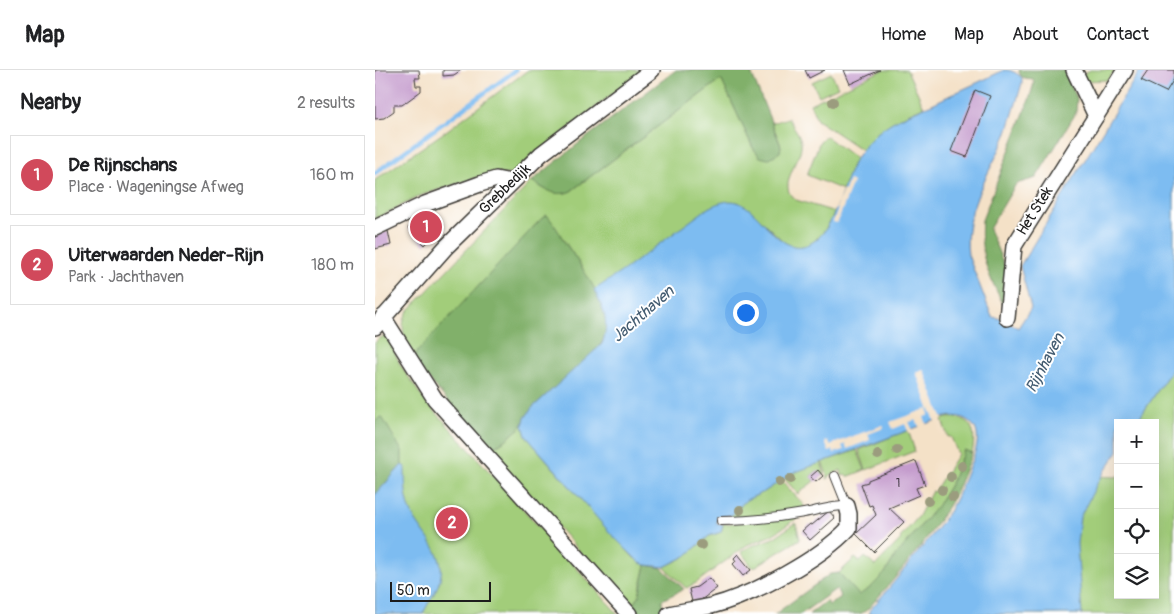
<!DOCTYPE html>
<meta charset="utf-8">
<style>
:root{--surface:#fff;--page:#f2f2f2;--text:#202124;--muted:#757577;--line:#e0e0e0;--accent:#d1495b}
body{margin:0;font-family:Pangolin,sans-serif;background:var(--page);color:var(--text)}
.controls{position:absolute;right:15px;bottom:15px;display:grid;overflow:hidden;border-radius:0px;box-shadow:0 5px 20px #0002}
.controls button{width:45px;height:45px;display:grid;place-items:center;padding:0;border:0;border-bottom:1px solid var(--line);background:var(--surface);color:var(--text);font:25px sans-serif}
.scale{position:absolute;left:15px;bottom:12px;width:101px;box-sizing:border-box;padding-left:5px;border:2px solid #1c1c1c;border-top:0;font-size:14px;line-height:18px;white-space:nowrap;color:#1c1c1c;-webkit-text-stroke:4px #fff;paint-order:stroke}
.you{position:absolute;left:370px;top:242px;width:18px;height:18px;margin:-12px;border:4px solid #fff;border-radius:50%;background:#1a73e8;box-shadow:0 0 0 8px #1a73e833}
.badge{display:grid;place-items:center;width:32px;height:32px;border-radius:50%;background:var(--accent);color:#fff;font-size:16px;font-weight:700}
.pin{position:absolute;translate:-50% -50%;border:2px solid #fff;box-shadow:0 1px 5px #0006}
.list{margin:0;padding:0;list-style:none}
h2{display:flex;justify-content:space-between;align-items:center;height:65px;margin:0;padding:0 20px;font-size:21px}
h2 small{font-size:16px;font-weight:400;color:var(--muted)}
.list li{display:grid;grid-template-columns:32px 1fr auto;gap:15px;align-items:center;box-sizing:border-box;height:80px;margin:0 10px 10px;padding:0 10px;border:1px solid var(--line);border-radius:0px}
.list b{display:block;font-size:19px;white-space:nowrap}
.list p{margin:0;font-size:16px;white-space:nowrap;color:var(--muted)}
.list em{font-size:16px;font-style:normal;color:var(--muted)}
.icon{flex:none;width:28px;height:28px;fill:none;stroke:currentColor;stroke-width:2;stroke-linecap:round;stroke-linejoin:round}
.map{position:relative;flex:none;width:799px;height:544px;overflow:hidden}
header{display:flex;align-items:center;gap:30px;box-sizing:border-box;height:70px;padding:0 25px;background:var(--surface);border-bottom:1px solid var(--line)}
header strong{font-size:24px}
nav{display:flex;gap:28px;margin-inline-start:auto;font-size:18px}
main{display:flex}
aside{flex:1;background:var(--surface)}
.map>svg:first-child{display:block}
</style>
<header>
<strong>Map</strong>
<nav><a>Home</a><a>Map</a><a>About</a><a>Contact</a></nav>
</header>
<main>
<aside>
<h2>Nearby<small>2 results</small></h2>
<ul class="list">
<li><span class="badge">1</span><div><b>De Rijnschans</b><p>Place · Wageningse Afweg</p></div><em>160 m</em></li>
<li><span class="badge">2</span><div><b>Uiterwaarden Neder-Rijn</b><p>Park · Jachthaven</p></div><em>180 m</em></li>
</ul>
</aside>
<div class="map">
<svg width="799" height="544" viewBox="0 0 799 544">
<rect width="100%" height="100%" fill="#fff"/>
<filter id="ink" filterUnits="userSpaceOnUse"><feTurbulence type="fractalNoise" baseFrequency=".02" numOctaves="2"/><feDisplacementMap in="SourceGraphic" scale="10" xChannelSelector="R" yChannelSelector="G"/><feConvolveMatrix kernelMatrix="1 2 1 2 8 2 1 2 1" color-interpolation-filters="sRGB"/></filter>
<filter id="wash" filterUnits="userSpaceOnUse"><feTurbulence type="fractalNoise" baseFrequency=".0096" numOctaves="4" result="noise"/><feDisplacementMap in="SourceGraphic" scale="20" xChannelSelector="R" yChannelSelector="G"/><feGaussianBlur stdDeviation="1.12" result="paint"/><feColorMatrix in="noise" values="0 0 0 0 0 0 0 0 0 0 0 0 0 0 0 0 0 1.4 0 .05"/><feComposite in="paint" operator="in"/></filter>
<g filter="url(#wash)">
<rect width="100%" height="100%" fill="#f4e1c7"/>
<!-- green -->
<g fill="#a2cd7a" stroke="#5f744b">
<polygon points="153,0 268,0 136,104 104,107 47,125 0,149 0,110 71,61"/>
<path d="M508,0H532L549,37C522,48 506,57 487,80L442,50L435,34Z"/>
<polygon points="715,0 740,0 733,10 708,11 705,6"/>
<polygon points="456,3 463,17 444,26 437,12"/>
<path d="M345,10L347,11L378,78L406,76L397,53L413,48C417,55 425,64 426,72C429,89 399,116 421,130L460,142L449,162L437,173L428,177H419L412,175L375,140L363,132L219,220L208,199L172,145L166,149L39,288C30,272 23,256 33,241L157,111C169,119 181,128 196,121Z"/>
<polygon points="451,66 481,89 477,95 468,120 432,105 445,71"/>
<polygon points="12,266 25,294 47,327 243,544 0,544 0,273 4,268"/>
<polygon points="799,296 799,544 494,544 689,405 741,407 743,405 743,525 780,525 780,353 761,353"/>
<path d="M571,348C597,345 602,361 597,383L589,380L577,411L563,435L519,488L510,503L495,518L484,526L464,503L480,488L485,492L490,487L500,496L526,469L525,468L544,446L557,421L559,422L583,384L576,367H573L567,350Z"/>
<polygon points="148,355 151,366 181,401 259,488 271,495 264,526 256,540 115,379 123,375"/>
<polygon points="533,360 540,381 491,400 484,380"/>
<polygon points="482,380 490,400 472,407 470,405 467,406 466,400 454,406 454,408 452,409 451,402 447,392"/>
<polygon points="446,392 449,402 448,406 442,401 436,406 439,411 423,424 409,408 418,403"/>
<polygon points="406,410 428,434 430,440 393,446 356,448 355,445 371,430 389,422"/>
<polygon points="424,447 397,465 372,475 321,513 311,518 289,497 309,487 334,466 344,463 347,459 348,454"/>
<polygon points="421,453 425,469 378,498 366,482 374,477 398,468"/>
</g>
<!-- forest -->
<g fill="#81b06a" stroke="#4e6643">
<path d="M301,0H375L406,76L405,82L393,89L385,87L378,78L347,11L345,10L196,121C181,128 169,119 157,111L204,73Z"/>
<path d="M644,0H689L702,28L701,43L661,108L641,114L614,159L633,204L629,236C613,204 604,187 607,150L654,30L659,13L658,9C650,8 645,9 644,0Z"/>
<path d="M172,145C178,152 184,162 189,171C203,192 229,227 232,252C233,262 228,273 221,280L157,338L150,348L148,355L132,369L115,379L49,304L39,288L42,282L166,149Z"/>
<polygon points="5,347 7,347 27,381 27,395 0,425 0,352"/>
<path d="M589,380L597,383C590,401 583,419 573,436C551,473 521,507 492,540L485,544H434L451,531L454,535L466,527L461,519L426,544H400L455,504L464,503L484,525L495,518L510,503L519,488L563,435L577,411Z"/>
<polygon points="271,495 287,498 309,519 287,530 288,541 269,543 256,540 264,526"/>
</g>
<!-- water -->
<g fill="#7dbcf1" stroke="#4c6c86">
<path d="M629,0C637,0 642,3 647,8V13C642,30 637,48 631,65C615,104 587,140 593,185L617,247L628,249L643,258L656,238L645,196L765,0H799V296L761,353H743V381L723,412L705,447L702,474L707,544H494V541C510,523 525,505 540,486C552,471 565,456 575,440C583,425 589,410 595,395C600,383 607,366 598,355C589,345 578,345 567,348L418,403L389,422L371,430L357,445L342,447V454H348L346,462L334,466L311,486L289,497L271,495L265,493L236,464L151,366L148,355L150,348L157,338L227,274C235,252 229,240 219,220L249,200L333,138C341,134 352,129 362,132C388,140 405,190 436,173C459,161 466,120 476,98C480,88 488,78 495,70C512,51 534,44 557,34C581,22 605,12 629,0Z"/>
<path d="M27,395L30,397C30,413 30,431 38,446C48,464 69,483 66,505C64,519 53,532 48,544H0V425Z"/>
</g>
<!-- pier -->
<g fill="#f4e1c7">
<polygon points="474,110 478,112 462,153 458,152 463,139 461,138 468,120 470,121"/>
<polygon points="548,299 568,350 561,353 555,339 553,340 554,345 549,347 552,356 545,358 541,350 534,352 538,361 534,363 530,354 518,359 515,352 554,338 541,302"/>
<polygon points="508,355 509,358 493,364 495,370 472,379 470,374 467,376 469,380 459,383 457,379 457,381 454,382 450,372 453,371 455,375"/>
</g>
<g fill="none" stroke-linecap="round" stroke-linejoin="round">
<!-- stream -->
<polyline stroke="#7dbcf1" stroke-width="4.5" points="0,103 141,0"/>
</g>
<g id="blocks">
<!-- building -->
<g fill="#c59ccd">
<polygon points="0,0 44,0 45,8 40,8 41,16 46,16 46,21 27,35 19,35 19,41 9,48 0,49"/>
<polygon points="68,0 86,0 79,5 68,6"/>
<polygon points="430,0 450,0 434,8"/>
<polygon points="469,0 505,0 475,14"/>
<polygon points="773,0 799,0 799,9 791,22 766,10"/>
<polygon points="600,20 615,26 592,87 576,81"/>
<polygon points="52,139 69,155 50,175 33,158"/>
<polygon points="13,161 16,175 0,179 0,165"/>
<polygon points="541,391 550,415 541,418 544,425 514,438 529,452 499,482 481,464 501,445 497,435 494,436 486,414 493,412 493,410"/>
<polygon points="443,400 448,406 441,412 435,407"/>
<polygon points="454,441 460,448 435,470 427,461 435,454 437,455"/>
<polygon points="363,484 376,500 368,506 358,494 361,491 359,488"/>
<polygon points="334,508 342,518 326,530 317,532 314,519 322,517"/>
</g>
</g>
</g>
<g filter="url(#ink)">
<use href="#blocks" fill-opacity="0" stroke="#3c3a36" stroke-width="1"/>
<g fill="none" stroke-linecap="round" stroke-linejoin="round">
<!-- lane casing -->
<g stroke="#3c3a36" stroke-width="10">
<path id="lane" d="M346,451C374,451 401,448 429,443C445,440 454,436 472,436L460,406"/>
</g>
<!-- street casing -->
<g stroke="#3c3a36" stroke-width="18">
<g id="street">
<polyline points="721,46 750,0"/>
<polyline points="0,158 50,134 105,114 121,109 136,112"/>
<polyline points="8,247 60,329 254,544"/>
<polyline points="632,248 639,176 721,46 699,0"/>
<polyline points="0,257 71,177 166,84 277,0"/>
<path d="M294,544C308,541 322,539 336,536C378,525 444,490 474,458V444L472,436"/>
</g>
</g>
<!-- lane -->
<use href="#lane" stroke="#fff" stroke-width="8"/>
<!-- street -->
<use href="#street" stroke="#fff" stroke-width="15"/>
</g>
<!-- trees -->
<g fill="#9b9c7e">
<circle cx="458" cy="32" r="5"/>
<circle cx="522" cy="380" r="5"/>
<circle cx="503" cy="385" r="5"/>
<circle cx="587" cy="396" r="5"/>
<circle cx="576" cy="407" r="5"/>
<circle cx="415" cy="409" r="5"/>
<circle cx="404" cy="412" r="5"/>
<circle cx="567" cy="420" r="5"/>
<circle cx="578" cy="427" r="5"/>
<circle cx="553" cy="431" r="5"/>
<circle cx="365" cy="440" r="5"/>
<circle cx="326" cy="475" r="5"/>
</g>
</g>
<g text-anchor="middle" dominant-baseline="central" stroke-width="4" stroke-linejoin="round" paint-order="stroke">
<!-- number labels -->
<g font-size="12" fill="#463c48">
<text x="523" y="413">1</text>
</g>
<!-- street labels -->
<g font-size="15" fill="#1c1c1c" stroke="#fff">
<text transform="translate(130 119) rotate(-44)">Grebbedijk</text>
<text transform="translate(660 141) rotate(-58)">Het Stek</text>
</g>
<!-- water labels -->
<g font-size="16" font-style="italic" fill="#435c71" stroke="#fff">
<text transform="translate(268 244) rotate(-41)">Jachthaven</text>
<text transform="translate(670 293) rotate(-62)">Rijnhaven</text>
</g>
</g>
</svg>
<div class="controls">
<button>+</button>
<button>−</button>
<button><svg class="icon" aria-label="locate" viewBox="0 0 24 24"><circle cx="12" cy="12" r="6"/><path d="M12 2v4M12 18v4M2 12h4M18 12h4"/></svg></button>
<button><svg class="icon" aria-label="layers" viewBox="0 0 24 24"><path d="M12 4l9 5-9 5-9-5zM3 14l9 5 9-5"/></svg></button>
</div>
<div class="scale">50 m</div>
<div class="you"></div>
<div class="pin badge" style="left:51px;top:157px">1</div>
<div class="pin badge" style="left:77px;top:453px">2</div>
</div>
</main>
